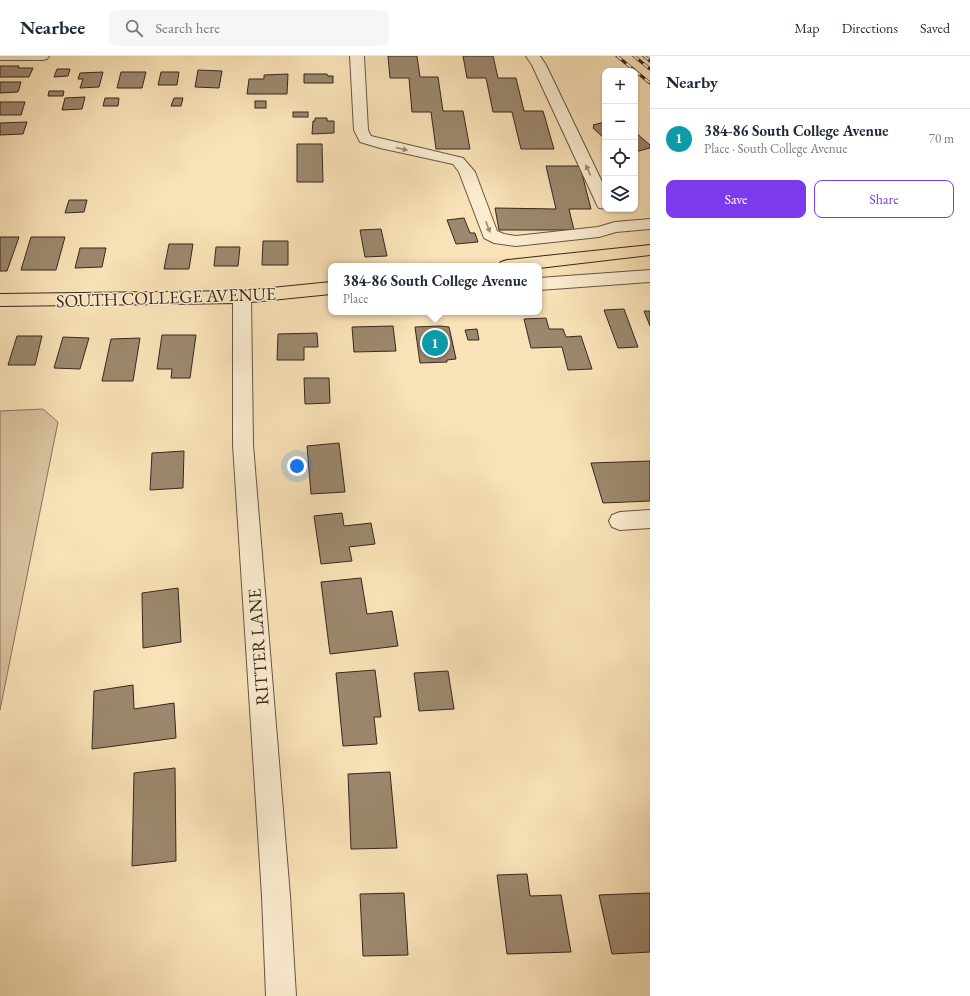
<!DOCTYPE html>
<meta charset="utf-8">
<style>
:root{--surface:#fff;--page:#f6f6f7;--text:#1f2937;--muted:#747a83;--line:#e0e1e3;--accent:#7c3aed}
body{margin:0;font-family:"EB Garamond",serif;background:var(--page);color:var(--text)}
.controls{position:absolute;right:12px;top:12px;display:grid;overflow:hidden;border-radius:8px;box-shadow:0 1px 3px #0004}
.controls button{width:36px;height:36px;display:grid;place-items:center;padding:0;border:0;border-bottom:1px solid var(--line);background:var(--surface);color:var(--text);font:20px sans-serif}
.you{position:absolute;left:297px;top:410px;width:14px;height:14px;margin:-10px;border:3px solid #fff;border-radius:50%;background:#1a73e8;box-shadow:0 0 0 6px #1a73e833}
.badge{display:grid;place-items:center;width:26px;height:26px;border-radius:50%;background:var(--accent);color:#fff;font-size:13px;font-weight:700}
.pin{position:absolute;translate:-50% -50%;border:2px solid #fff;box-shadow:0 1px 4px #0006}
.popup{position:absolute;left:328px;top:207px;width:214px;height:52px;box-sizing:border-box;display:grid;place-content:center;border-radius:8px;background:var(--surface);filter:drop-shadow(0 1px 3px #0005);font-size:13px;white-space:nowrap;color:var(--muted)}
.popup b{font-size:15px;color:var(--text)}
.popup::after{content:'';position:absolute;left:50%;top:100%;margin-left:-8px;border:8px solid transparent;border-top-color:var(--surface)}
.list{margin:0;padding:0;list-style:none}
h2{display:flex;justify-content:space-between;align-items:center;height:52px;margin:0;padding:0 16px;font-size:17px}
h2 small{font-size:13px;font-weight:400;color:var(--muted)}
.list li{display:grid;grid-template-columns:26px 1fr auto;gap:12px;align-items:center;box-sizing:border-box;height:60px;padding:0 16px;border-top:1px solid var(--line)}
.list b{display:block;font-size:15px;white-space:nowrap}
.list p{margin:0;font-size:13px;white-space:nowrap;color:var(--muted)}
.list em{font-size:13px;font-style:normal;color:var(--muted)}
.actions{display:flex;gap:8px;padding:12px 16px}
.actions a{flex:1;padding:9px 0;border:1px solid var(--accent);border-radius:8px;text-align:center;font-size:14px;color:var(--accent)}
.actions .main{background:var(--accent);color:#fff}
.icon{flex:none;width:22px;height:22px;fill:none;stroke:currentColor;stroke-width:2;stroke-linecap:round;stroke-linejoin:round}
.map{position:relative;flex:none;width:650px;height:940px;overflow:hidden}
header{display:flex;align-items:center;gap:24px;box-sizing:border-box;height:56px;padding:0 20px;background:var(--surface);border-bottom:1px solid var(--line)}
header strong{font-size:19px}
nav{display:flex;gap:22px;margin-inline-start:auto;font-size:14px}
.search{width:280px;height:36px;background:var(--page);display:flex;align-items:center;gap:10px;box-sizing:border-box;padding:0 14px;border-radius:8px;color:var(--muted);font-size:15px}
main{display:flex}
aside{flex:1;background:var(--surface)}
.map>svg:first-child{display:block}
</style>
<header>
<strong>Nearbee</strong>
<div class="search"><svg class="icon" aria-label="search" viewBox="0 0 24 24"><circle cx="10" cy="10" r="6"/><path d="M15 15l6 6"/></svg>Search here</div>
<nav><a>Map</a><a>Directions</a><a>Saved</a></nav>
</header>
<main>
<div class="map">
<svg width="650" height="940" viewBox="0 0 650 940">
<rect width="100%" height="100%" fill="#f9e2b7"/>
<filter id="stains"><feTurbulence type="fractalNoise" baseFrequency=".005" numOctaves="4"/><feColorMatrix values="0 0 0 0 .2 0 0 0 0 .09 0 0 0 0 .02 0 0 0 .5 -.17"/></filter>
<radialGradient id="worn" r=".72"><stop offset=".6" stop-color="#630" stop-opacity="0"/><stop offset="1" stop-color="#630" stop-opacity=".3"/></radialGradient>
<!-- green -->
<polygon fill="#d8c29d" stroke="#88745e" points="43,353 58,366 0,654 0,355"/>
<!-- building -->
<g fill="#9c886e" stroke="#37271e">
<polygon points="388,0 417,0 420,21 438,21 443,55 463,55 470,93 436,93 431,56 412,56 409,22 390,22"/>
<polygon points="463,0 493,0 498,22 516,22 524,55 543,55 554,93 521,93 512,56 493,56 486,22 467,22"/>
<polygon points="0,10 19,10 18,12 33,12 29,21 0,21"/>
<polygon points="57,13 70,13 68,20 54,21"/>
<polygon points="198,14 222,15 219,32 195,31"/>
<polygon points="103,16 99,31 80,32 83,23 78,23 80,17"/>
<polygon points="121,16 146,16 142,32 117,32"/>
<polygon points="161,16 179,16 177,29 158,29"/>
<polygon points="288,18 287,38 247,38 249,23 264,23 264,19"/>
<polygon points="304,18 327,18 328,20 333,20 333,27 304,27"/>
<polygon points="0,26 21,26 18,36 0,37"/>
<polygon points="49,35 64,35 63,40 48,40"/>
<polygon points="85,41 82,53 62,54 65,42"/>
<polygon points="105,42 119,42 118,50 103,50"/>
<polygon points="174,42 183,42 181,50 171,50"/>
<rect x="255" y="45" width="11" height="7"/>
<polygon points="0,46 25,46 21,59 0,59"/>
<rect x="293" y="56" width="15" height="5"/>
<polygon points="315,62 327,62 327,65 334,65 334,77 312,78 313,65 315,65"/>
<polygon points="27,66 23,78 0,79 0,67"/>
<polygon points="605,66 605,83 593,72 594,70 593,69"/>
<polygon points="635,76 650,89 650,92 635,96"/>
<polygon points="297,88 322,88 323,126 297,126"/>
<polygon points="546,110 580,110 591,153 569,153 574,174 499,174 495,152 556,153"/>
<polygon points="69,144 87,144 84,156 65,157"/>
<polygon points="464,162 470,177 475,177 478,186 456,188 447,164"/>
<polygon points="381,173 387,200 365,201 360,174"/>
<polygon points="0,181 19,181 7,215 0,215"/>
<polygon points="31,181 65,181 56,214 21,214"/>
<polygon points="263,185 288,185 288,209 262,209"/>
<polygon points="169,188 193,188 189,213 164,213"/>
<polygon points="216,191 240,191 238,210 214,210"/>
<polygon points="80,192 106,192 102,211 75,212"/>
<polygon points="624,253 638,291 618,292 604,254"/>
<polygon points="644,255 650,255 650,270"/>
<polygon points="546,262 549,273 563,273 566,281 581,280 592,313 568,314 562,291 531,292 524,263"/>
<polygon points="393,270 396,295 354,296 352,271"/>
<polygon points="440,270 449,271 456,303 447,304 447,306 420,307 415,271"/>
<polygon points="477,273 479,284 468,284 465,274"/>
<polygon points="317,277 318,291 304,291 304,304 277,304 278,278"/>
<polygon points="162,279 196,279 190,322 171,322 172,313 157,313"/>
<polygon points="17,280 42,280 35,309 8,309"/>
<polygon points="63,281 89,282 80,313 54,312"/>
<polygon points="140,282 133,325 102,325 111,283"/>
<polygon points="304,322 329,322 330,347 305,348"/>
<polygon points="339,387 345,436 311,438 307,390"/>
<polygon points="184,395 183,432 150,434 152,397"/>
<polygon points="650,405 650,445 603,447 591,407"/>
<polygon points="342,457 344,470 371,467 375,488 349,491 352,505 321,508 314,460"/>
<polygon points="361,522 367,558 392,555 398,590 330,598 321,526"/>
<polygon points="178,532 181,586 143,592 142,537"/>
<polygon points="375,614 381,661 374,661 377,688 343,690 336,617"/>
<polygon points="448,615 454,653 419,655 414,617"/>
<polygon points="133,629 134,653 174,647 176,682 92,693 94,635"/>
<polygon points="175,712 176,805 132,810 134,717"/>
<polygon points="390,716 397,792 351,793 348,718"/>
<polygon points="527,818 530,840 561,839 571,896 507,898 497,819"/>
<polygon points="404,837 408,899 363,900 360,838"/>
<polygon points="650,837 650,896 612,898 599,839"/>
</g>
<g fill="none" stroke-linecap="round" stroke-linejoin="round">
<!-- minor casing -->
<g stroke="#685644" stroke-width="2">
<g id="minor">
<polygon points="0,0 49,0 47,3 42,4 0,4"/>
<polygon points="350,0 364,0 368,74 371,80 463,102 475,116 497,175 504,178 516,180 598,171 615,166 650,163 650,173 616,176 599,181 516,190 494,187 484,182 459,116 453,108 380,92 360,86 354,74"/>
<polygon points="526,0 540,0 546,9 605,132 605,153 608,153 599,152 597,149 532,9"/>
<polygon points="650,214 650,226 539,234 539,222"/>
<polygon points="242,235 248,237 251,241 253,389 290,840 296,940 266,940 262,840 233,389 233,241 236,237"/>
<polygon points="650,454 650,472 620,474 612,471 609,465 612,459 620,456"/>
</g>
</g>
<!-- major casing -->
<g stroke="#37271e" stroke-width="2">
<g id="major">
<polygon points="650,189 650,199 539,212 539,210 498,210 501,206 507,204"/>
<polygon points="331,226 331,238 242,247 0,250 0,238 242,235"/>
</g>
</g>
<!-- minor -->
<use href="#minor" fill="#fbecd0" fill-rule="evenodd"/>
<!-- major -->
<use href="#major" fill="#f9e2b7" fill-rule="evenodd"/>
<!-- rail casing -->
<g stroke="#37271e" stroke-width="3">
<g id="rail">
<polyline points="617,0 650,27"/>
<polyline points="634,0 650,13"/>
<polyline points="644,0 650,5"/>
</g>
</g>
<!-- rail -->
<use href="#rail" stroke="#fbecd0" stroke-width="2" stroke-dasharray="6" stroke-linecap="butt"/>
</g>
<!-- one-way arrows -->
<defs><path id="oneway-solid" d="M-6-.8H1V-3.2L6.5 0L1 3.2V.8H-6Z"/></defs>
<g fill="#998a77">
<use href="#oneway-solid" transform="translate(402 93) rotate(13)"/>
<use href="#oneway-solid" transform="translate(588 114) rotate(-115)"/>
<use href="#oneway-solid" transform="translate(488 171) rotate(69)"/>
</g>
<g text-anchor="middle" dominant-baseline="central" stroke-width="3" stroke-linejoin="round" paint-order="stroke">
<!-- street labels -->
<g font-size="18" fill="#37271e" stroke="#fbecd0">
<text transform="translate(166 241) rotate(-2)">SOUTH COLLEGE AVENUE</text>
<text transform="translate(258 591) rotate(-94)">RITTER LANE</text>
</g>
</g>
<rect width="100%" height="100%" filter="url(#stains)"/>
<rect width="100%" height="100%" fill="url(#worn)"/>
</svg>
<div class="controls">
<button>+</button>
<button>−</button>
<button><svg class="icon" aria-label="locate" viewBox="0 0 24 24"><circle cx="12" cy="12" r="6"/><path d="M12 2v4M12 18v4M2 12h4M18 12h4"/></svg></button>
<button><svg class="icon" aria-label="layers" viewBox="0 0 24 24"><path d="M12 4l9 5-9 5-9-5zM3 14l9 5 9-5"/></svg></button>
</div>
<div class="you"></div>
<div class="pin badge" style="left:435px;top:287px;background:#0f9aa8">1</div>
<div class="popup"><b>384-86 South College Avenue</b>Place</div>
</div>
<aside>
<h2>Nearby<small></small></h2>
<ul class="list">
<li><span class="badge" style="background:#0f9aa8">1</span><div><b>384-86 South College Avenue</b><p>Place · South College Avenue</p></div><em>70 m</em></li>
</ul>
<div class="actions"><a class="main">Save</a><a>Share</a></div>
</aside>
</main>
